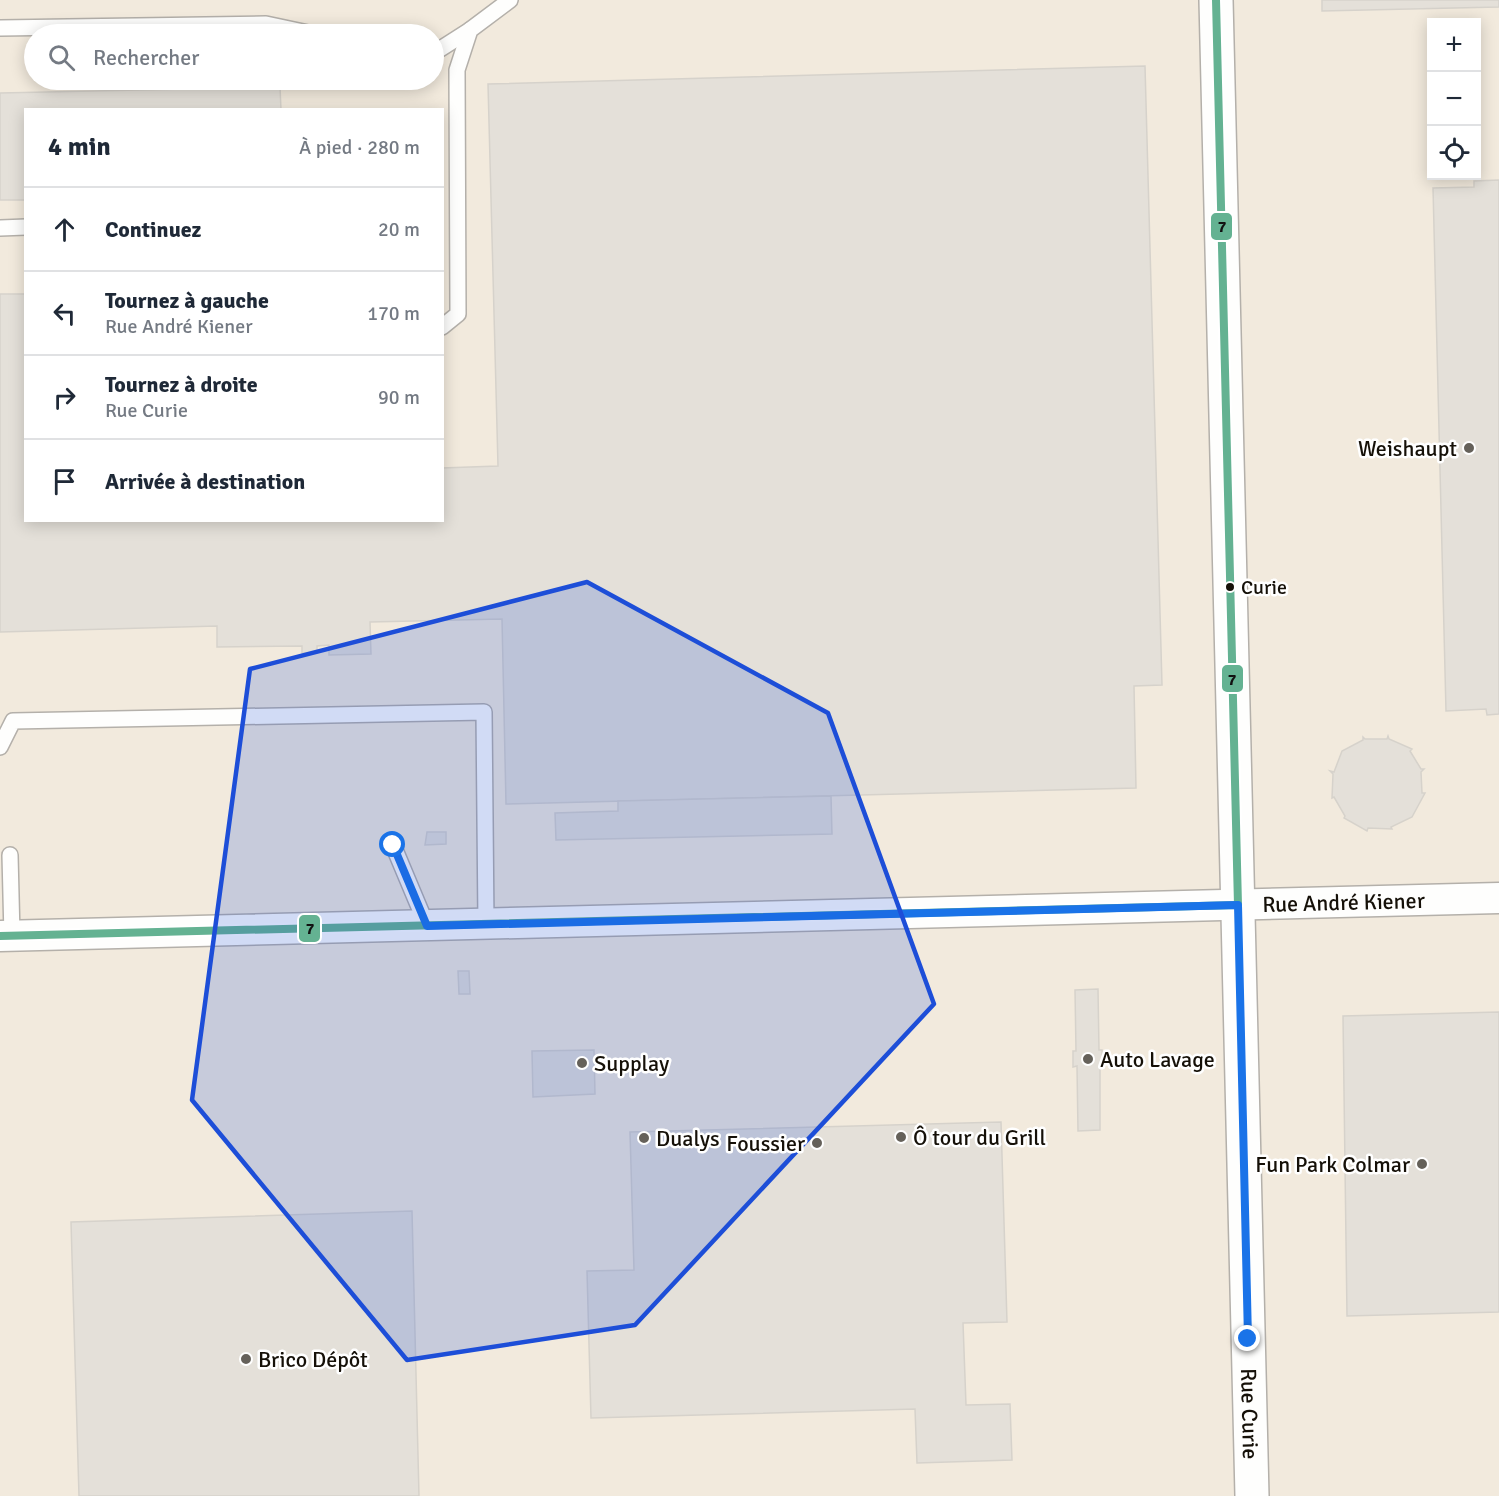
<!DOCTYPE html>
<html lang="fr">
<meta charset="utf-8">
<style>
:root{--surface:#fff;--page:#f2f2f3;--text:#1f2937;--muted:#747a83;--line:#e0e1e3}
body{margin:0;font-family:Signika,sans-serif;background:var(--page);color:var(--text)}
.controls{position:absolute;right:18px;top:18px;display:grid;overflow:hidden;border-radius:0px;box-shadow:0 3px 15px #0003}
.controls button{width:54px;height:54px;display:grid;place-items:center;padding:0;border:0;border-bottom:2px solid var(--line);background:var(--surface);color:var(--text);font:30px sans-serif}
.stop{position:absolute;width:18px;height:18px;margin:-14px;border:4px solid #1a73e8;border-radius:50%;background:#fff}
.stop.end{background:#1a73e8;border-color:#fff;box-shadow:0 2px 6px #0008}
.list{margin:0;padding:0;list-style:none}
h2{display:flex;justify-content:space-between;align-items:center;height:78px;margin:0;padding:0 24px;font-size:26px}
h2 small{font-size:20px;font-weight:400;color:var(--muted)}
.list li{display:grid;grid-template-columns:39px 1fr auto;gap:18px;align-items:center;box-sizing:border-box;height:84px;padding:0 24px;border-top:2px solid var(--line)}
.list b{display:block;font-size:22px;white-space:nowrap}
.list p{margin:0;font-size:20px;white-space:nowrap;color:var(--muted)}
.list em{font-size:20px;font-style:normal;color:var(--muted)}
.icon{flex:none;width:33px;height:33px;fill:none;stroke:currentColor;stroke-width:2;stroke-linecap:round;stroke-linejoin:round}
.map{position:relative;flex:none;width:1499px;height:1496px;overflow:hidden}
.search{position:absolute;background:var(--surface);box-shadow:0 3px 15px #0003;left:24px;top:24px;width:420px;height:66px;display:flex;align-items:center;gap:15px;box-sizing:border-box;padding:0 21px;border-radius:33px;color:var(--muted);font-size:22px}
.panel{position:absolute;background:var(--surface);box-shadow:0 3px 15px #0003;left:24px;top:108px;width:420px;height:414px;border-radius:0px}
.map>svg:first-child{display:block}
</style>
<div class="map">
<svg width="1499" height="1496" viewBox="0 0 1499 1496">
<rect width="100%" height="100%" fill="#faf7f2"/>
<!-- built -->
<path fill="#f2eadd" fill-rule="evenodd" d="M0,0H1499V1496H0ZM1432,22H1476V176H1432ZM34,34H434V80H34ZM26,110H442V520H26Z"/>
<!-- building -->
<g fill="#e4e0d9" stroke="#d6d2cb" stroke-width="1.5">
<polygon points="1322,0 1499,0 1499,7 1322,11"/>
<polygon points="1145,66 1162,685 1134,686 1136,788 506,804 502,619 370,622 371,654 329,655 329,645 317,646 317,653 302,653 302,646 217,647 217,626 0,632 0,294 26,294 26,520 442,520 442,468 498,466 488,84"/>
<polygon points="280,87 281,110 26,110 26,200 0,200 0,93"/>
<polygon points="1499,180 1499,714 1487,715 1486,709 1446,711 1433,188 1474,187 1474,181"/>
<polygon points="1388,736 1389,739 1412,749 1410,751 1421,769 1424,769 1421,772 1422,793 1425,793 1412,817 1391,827 1392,829 1368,828 1367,831 1344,818 1345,816 1334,797 1332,798 1333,774 1330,771 1334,772 1342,751 1363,740 1363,737 1365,739 1387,739"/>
<polygon points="831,796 832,834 556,840 555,813 618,811 618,801"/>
<polygon points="427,832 446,832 446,844 425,845"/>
<polygon points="458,971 469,971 470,994 459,994"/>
<polygon points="1098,989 1099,1050 1102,1050 1103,1066 1100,1066 1100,1130 1078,1131 1077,1066 1073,1067 1073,1051 1076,1051 1075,990"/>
<polygon points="1499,1012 1499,1312 1347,1316 1343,1016"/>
<polygon points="594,1050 595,1094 533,1097 532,1051"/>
<polygon points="1001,1122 1007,1322 963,1323 966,1405 1010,1404 1012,1460 917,1463 915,1409 591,1418 587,1271 634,1270 630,1132"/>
<polygon points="412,1211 419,1496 79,1496 71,1222"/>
</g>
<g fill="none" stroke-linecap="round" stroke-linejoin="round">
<!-- lane casing -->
<g stroke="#b4b0aa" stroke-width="18">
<g id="lane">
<polyline points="0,28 266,24 313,34"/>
<polyline points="434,53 470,30"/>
<polyline points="0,228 26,227"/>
<polyline points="442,327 458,314 457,70 470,30 510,0"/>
<polyline points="0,747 13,721 484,712 486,924"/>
<polyline points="393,845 427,926"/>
<polyline points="10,855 12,936"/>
</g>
</g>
<!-- street casing -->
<g stroke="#b4b0aa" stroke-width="33">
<g id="street">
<path id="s1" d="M0,936L1499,898"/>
</g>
</g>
<!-- secondary casing -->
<g stroke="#b4b0aa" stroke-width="36">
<g id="secondary">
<path id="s2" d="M1216,0L1252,1496"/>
</g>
</g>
<!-- lane -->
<use href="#lane" stroke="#fefefd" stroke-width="15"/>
<!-- street -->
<use href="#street" stroke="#fefefd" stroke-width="30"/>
<!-- secondary -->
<use href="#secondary" stroke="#fefefd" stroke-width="33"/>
<!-- bus-1 casing -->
<g stroke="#fff" stroke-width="12">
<g id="bus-1">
<polyline points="1216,0 1238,905"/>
<polyline points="0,936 1238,905"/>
</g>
</g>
<!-- bus-1 -->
<use href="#bus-1" stroke="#64b292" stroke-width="8"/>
</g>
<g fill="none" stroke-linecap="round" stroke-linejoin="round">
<!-- route -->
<polyline stroke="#1a73e8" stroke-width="8" points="393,845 427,926 1238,905 1248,1339"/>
</g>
<!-- marked area -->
<path fill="#1d4ed8" fill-opacity="0.2" stroke="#1d4ed8" stroke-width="4.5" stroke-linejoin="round" d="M587,582L828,713L934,1004L635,1325L407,1360L192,1100L250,669Z"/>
<!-- markers -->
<g fill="#65615a" stroke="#fff" stroke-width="2">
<circle cx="1469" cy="448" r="6"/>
<circle cx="1088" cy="1059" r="6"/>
<circle cx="582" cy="1063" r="6"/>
<circle cx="901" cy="1137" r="6"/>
<circle cx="644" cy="1138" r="6"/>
<circle cx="817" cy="1143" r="6"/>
<circle cx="1422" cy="1164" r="6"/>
<circle cx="246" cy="1359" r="6"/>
</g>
<circle fill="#151008" stroke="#fff" stroke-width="2" cx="1230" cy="587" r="5"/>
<g text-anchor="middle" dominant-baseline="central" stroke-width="5" stroke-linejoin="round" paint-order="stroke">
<!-- bus labels -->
<g font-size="20" fill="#151008" stroke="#fff" text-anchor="start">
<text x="1241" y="587">Curie</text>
</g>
<!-- poi labels -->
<g font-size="22" fill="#151008" stroke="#fff" text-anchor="start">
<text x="1457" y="448" text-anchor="end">Weishaupt</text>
<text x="1100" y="1059">Auto Lavage</text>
<text x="594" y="1063">Supplay</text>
<text x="913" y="1137">Ô tour du Grill</text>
<text x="656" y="1138">Dualys</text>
<text x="805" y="1143" text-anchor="end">Foussier</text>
<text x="1410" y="1164" text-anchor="end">Fun Park Colmar</text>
<text x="258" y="1359">Brico Dépôt</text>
</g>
<!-- street labels -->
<g font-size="22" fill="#151008" stroke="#fff">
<text stroke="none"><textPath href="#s1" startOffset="1344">Rue André Kiener</textPath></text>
<text stroke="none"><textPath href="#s2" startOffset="1414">Rue Curie</textPath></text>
</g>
</g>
<g stroke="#fff" stroke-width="2">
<rect x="1210" y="212" width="23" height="29" rx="6" fill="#64b292"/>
<rect x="1221" y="664" width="23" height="29" rx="6" fill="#64b292"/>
<rect x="298" y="914" width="23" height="29" rx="6" fill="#64b292"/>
</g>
<g font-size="16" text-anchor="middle" font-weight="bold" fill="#111">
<text x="1222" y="232">7</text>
<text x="1232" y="685">7</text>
<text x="310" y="934">7</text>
</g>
</svg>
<div class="controls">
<button>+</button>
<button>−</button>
<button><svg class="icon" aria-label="locate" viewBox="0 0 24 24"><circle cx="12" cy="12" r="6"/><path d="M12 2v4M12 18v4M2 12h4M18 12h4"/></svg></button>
</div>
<div class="stop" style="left:393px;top:845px"></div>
<div class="stop end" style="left:1248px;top:1339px"></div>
<div class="search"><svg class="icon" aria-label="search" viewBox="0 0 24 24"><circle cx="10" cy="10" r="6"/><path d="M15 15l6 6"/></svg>Rechercher</div>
<section class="panel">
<h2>4 min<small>À pied · 280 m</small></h2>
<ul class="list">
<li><svg class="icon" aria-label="ahead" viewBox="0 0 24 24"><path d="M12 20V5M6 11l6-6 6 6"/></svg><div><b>Continuez</b></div><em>20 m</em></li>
<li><svg class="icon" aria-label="left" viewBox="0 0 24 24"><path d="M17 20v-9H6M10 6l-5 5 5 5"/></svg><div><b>Tournez à gauche</b><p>Rue André Kiener</p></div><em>170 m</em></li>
<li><svg class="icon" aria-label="right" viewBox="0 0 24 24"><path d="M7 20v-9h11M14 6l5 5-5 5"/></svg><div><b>Tournez à droite</b><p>Rue Curie</p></div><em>90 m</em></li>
<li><svg class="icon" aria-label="arrive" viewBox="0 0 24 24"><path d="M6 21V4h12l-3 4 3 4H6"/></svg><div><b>Arrivée à destination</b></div></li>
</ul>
</section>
</div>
